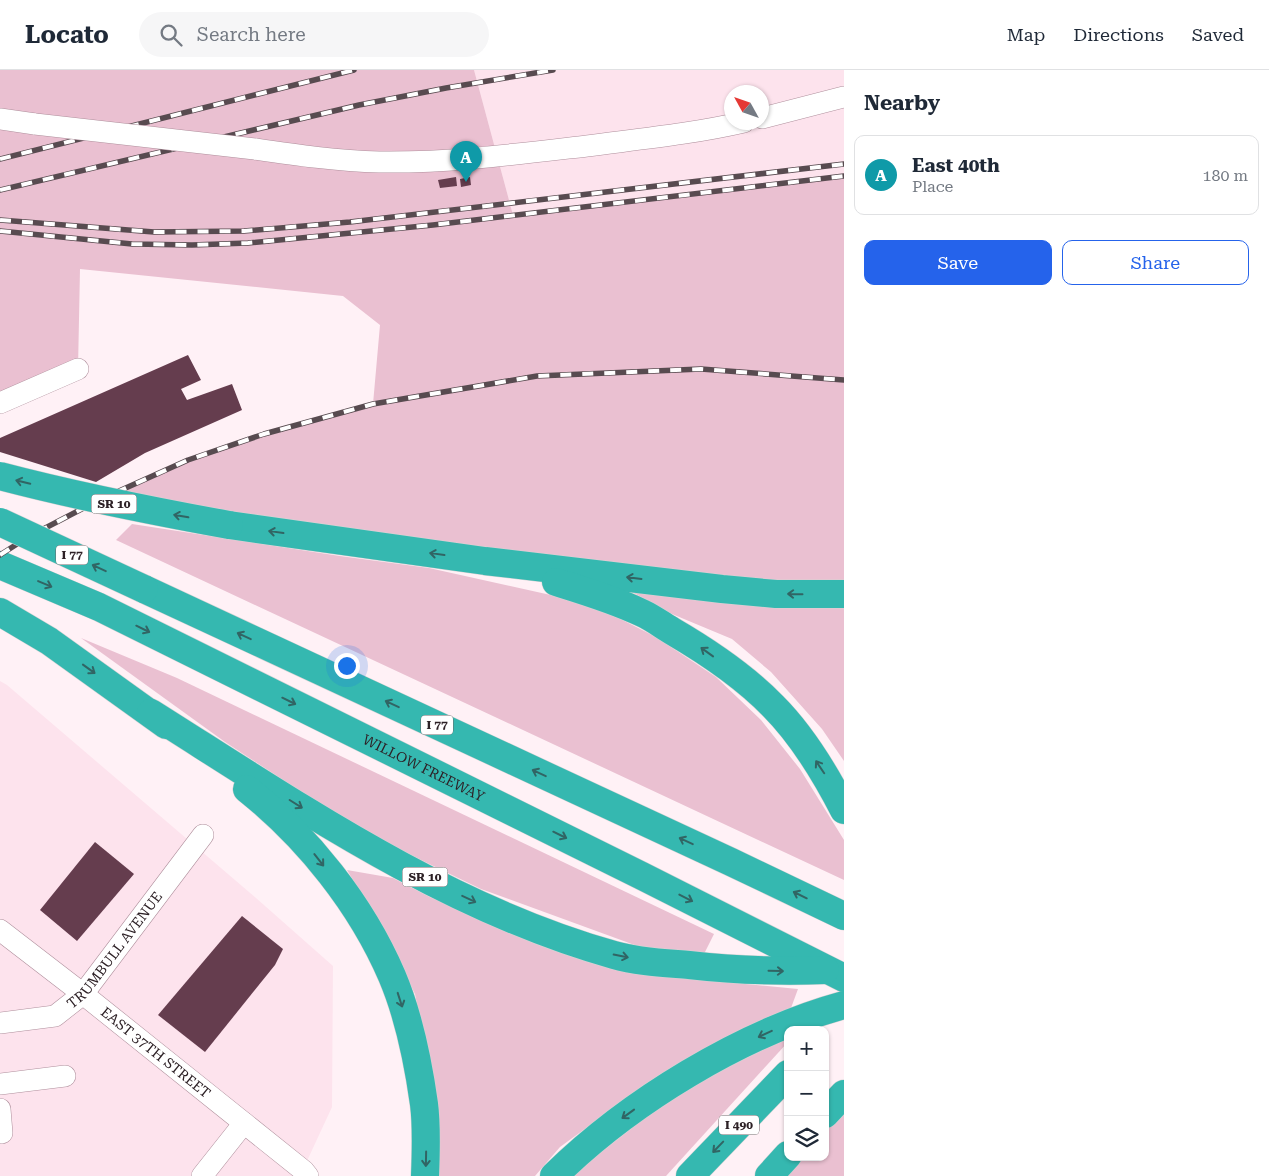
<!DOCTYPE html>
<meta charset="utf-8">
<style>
:root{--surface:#fff;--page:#f6f6f7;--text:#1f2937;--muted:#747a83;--line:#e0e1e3;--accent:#2563eb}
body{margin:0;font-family:"Roboto Serif",serif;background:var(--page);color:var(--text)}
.controls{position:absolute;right:15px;bottom:15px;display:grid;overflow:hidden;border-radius:10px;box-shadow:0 1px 4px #0004}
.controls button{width:45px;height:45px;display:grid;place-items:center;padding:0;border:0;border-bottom:1px solid var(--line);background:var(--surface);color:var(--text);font:25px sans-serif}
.compass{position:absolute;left:724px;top:15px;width:45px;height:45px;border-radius:50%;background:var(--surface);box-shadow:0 1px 4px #0004;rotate:310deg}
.you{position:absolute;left:346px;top:595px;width:18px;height:18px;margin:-12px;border:4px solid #fff;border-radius:50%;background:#1a73e8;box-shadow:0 0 0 8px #1a73e833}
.badge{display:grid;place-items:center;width:32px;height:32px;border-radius:50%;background:var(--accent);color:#fff;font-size:16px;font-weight:700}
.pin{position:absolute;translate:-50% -41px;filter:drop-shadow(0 1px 2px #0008)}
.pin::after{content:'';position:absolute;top:26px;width:18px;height:15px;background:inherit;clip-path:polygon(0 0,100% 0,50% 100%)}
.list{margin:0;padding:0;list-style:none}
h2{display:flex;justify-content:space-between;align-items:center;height:65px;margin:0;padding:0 20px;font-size:21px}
h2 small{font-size:16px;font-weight:400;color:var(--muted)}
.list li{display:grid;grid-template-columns:32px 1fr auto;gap:15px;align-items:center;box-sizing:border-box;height:80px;margin:0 10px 10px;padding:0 10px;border:1px solid var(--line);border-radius:10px}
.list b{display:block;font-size:19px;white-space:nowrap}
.list p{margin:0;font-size:16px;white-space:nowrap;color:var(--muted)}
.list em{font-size:16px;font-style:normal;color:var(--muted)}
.actions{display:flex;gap:10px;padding:15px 20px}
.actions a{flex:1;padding:11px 0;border:1px solid var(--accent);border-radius:10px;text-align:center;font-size:18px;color:var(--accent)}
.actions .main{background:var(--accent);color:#fff}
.icon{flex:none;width:28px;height:28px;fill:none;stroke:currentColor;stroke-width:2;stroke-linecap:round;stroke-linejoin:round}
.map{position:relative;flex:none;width:844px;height:1106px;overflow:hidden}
header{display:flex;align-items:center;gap:30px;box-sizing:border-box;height:70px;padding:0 25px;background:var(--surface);border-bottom:1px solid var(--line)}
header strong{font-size:24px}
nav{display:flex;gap:28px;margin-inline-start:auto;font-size:18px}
.search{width:350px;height:45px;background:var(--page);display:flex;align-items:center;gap:12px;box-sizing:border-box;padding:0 18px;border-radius:28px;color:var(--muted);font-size:19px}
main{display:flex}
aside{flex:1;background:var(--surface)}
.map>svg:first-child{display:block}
</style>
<header>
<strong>Locato</strong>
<div class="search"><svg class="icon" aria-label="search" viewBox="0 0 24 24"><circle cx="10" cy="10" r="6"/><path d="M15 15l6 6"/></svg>Search here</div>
<nav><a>Map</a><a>Directions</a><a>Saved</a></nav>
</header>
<main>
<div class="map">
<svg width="844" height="1106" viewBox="0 0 844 1106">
<rect width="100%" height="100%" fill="#fff1f6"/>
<!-- built -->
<g fill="#fde3ed" fill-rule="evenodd">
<path d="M474,0H844V106L513,145ZM732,22H762V52H732Z"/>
<polygon points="0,611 7,615 256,828 333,896 332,1037 300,1106 0,1106"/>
</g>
<!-- green -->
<g fill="#eac0d1">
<polygon points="0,0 474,0 513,145 844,106 844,524 103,431 188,390 264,364 373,334 380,255 343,226 80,199 78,299 0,333"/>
<polygon points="132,454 340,486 429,498 591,534 656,567 716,607 761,650 800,699 844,770 844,810 116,470"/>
<polygon points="630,521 844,534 844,691 822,659 771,602 732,569 672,544"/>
<polygon points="81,568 177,608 714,864 704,884 662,885 481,819 423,791 352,755 225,672"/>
<polygon points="347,800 393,808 430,827 520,865 693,909 798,919 791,938 733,965 659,1005 560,1077 535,1106 438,1106 432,1010 415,924 379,854"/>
<polygon points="783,970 788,971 788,972 666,1106 574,1106 587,1093 655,1040 711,1005"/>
<polygon points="844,1035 844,1106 778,1106 795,1087 825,1087 825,1055"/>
</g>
<!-- building -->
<g fill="#653d4e">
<polygon points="456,107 457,116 440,118 438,110"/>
<polygon points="470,107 471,115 461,117 460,109"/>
<polygon points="188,285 201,310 181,319 187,330 232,314 242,340 145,383 96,412 0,382 0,368"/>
<polygon points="95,772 134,804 77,871 40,840"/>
<polygon points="242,846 283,879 275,895 205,982 158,945"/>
</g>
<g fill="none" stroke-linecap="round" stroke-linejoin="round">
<!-- minor casing -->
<g stroke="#af8f9c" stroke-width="22">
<g id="minor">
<polyline points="762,48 844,27"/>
<polyline points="0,49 35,54"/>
<path d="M255,79C296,85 338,91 379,92C449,93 518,84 587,76C640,69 692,64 744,52"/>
<polyline points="0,333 78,299"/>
<path id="s1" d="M0,860L83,924L304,1101L308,1106"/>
<path id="s2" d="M0,953L55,946L83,924L203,765"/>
<polyline points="0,1014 65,1006"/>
<polyline points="0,1039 2,1063"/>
<polyline points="202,1106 244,1053"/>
</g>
</g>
<!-- highway casing -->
<g stroke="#d5d3d4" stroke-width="29">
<g id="highway">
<polyline points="229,455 485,491 722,519 776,524 844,524"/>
<path id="s3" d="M0,495L99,537L642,806L844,908"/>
<path d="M556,512C585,521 615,530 642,543C653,548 662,555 672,561C708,582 744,606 773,636C802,665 825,703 844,740"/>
<polyline points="144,519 731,792 844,846"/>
<polyline points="0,542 49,571 166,655"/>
<path d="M151,643C297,735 446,838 614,885C638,892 665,893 689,895C734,900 779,902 825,900"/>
<path d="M247,719C308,768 361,834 392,906C409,946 418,991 424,1034C427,1057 426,1082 425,1106"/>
<polyline points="825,1044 844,1024"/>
<path d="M554,1106C629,1032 742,963 844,935"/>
<polyline points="690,1106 788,1004"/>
<polyline points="769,1106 788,1085"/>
</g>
</g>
<!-- minor -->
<use href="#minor" stroke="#fff" stroke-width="21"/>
<!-- highway -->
<use href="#highway" stroke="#35b8b0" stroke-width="28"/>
<!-- rail casing -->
<g stroke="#584b50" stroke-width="5.5">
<g id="rail">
<polyline points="0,89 354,0"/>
<polyline points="0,120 359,35 446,18 553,0"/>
<polyline points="0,150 154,162 244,161 350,152 844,94"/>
<polyline points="0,161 132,174 192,175 248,173 433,155 844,106"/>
<polyline points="0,485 28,467 99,430 188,390 264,364 373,334 537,306 701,299 844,310"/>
</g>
</g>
<!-- rail -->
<use href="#rail" stroke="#fff" stroke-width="4" stroke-dasharray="11" stroke-linecap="butt"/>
<!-- minor-bridge casing -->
<g stroke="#af8f9c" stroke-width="22" stroke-linecap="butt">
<polyline id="minor-bridge" points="35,54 255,79"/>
</g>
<!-- highway-bridge casing -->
<g stroke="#d5d3d4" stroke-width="29" stroke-linecap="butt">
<g id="highway-bridge">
<path d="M0,406C76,426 152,441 229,455"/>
<polyline points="0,452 144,519"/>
</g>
</g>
<!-- minor-bridge -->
<use href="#minor-bridge" stroke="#fff" stroke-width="21"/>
<!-- highway-bridge -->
<use href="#highway-bridge" stroke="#35b8b0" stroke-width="28"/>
</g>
<!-- one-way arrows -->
<defs><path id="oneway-shaft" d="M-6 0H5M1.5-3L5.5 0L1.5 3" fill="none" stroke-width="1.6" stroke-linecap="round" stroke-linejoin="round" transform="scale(1.25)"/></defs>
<g stroke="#316564">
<use href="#oneway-shaft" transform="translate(23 412) rotate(-166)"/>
<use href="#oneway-shaft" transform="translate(181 446) rotate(-170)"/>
<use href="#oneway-shaft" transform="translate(276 462) rotate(-172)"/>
<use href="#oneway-shaft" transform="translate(437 484) rotate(-172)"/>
<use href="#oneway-shaft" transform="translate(99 498) rotate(-155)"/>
<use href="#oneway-shaft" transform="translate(634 508) rotate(-173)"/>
<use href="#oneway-shaft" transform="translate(45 514) rotate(23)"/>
<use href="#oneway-shaft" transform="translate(795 524) rotate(-179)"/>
<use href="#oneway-shaft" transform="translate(143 559) rotate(26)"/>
<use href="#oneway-shaft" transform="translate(244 566) rotate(-155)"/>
<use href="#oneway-shaft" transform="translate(707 582) rotate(-144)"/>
<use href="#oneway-shaft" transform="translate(89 599) rotate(36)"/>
<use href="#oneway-shaft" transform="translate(289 631) rotate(26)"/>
<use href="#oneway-shaft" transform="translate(392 634) rotate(-155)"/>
<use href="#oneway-shaft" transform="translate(820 697) rotate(-124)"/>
<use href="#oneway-shaft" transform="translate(539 703) rotate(-155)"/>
<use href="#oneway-shaft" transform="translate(296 734) rotate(32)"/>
<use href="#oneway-shaft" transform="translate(560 765) rotate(26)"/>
<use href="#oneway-shaft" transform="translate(686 771) rotate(-155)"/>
<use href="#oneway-shaft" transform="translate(319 790) rotate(52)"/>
<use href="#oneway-shaft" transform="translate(800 825) rotate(-154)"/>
<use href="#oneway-shaft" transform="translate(686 828) rotate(27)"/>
<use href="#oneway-shaft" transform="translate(469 829) rotate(25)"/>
<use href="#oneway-shaft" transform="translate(621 886) rotate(11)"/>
<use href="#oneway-shaft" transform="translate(776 901) rotate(1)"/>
<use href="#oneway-shaft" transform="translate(400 930) rotate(72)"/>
<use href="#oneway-shaft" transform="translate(765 964) rotate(155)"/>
<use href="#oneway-shaft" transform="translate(628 1044) rotate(144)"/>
<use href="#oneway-shaft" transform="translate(718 1077) rotate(134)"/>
<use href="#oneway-shaft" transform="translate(426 1089) rotate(91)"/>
</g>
<g text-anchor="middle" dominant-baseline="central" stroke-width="5" stroke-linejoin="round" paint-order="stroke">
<!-- shield labels -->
<g fill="#fff" stroke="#6c6467" stroke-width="1">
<rect x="91.5" y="424.5" width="45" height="19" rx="4"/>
<rect x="56" y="475.5" width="32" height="19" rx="4"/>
<rect x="421" y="645.5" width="32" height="19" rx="4"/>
<rect x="402.5" y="797.5" width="45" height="19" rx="4"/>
<rect x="719" y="1045.5" width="40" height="19" rx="4"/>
</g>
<g font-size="12" font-weight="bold" fill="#2d2126">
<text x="114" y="434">SR 10</text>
<text x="72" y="485">I 77</text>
<text x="437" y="655">I 77</text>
<text x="425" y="807">SR 10</text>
<text x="739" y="1055">I 490</text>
</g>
<!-- street labels -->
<g font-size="14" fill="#2d2126" stroke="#fff">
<text stroke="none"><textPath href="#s3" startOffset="470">WILLOW FREEWAY</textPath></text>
<text stroke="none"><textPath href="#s2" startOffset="145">TRUMBULL AVENUE</textPath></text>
<text stroke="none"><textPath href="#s1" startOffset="198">EAST 37TH STREET</textPath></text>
</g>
</g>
</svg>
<div class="controls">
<button>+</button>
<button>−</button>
<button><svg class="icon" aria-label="layers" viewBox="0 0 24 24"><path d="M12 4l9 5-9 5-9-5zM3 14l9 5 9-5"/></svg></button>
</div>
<svg class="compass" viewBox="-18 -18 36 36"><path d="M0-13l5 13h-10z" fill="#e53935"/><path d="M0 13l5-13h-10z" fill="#747a83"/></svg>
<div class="you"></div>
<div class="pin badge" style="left:466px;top:112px;background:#0f9aa8">A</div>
</div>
<aside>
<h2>Nearby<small></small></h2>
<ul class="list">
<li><span class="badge" style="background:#0f9aa8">A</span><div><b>East 40th</b><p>Place</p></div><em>180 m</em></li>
</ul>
<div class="actions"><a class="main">Save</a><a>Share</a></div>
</aside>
</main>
